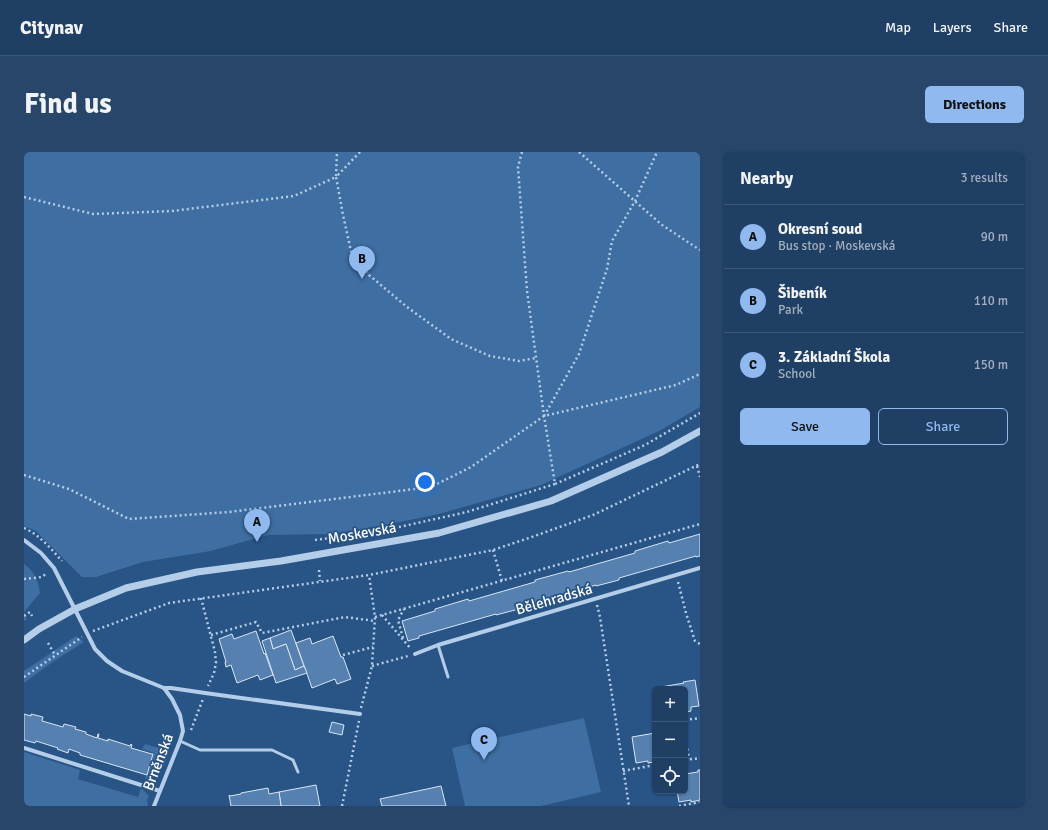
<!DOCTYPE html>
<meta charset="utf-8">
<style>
:root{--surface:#1f3f64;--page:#27466a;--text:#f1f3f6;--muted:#a1afbf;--line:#3c5878;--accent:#90b9f0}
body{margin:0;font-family:Signika,sans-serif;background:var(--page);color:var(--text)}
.controls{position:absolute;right:12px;bottom:12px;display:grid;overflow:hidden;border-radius:6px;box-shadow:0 1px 3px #0004}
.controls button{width:36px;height:36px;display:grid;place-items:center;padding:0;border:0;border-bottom:1px solid var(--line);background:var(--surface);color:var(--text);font:20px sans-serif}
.you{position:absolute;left:401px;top:330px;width:14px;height:14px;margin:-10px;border:3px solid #fff;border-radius:50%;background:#1a73e8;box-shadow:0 0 0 6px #1a73e833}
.badge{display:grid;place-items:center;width:26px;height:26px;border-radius:50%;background:var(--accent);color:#111;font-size:13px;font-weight:700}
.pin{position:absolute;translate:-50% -33px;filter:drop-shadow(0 1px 2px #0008)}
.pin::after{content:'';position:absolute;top:21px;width:14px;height:12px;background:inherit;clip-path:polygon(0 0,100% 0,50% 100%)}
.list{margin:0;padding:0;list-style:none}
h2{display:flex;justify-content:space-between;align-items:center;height:52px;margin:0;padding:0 16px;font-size:17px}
h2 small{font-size:13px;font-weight:400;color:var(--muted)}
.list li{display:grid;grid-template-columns:26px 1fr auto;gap:12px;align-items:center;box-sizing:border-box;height:64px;padding:0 16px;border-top:1px solid var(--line)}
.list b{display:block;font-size:15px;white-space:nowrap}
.list p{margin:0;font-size:13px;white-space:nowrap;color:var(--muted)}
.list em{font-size:13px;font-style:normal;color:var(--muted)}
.actions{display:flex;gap:8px;padding:12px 16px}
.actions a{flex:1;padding:9px 0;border:1px solid var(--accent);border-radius:6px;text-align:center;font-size:14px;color:var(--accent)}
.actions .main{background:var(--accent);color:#111}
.icon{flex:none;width:22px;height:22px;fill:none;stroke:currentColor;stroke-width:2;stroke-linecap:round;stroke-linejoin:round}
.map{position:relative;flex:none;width:676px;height:654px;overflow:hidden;border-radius:6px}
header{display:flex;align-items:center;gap:24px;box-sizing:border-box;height:56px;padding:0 20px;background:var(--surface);border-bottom:1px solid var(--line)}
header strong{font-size:19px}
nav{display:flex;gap:22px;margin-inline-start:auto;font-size:14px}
.intro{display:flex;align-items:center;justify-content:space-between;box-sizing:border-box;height:96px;padding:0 24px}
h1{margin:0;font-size:28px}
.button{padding:10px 18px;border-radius:6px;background:var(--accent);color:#111;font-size:14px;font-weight:700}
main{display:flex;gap:24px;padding:0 24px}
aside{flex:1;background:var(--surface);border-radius:6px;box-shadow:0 1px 3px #0004}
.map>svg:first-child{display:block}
</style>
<header>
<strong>Citynav</strong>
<nav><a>Map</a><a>Layers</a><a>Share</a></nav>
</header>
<div class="intro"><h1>Find us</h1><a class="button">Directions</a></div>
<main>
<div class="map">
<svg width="676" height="654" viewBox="0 0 676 654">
<rect width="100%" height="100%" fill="#295486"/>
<!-- green -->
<g fill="#3e6ea2">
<polygon points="0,0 676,0 676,255 635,279 517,333 415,362 361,373 305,382 244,383 187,399 119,410 72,425 58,425 12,379 0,374"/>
<path d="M0,412C11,420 14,428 16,441L0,460L3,467L0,469Z"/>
<polygon points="52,484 60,490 27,511 0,531 0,519"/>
<polygon points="560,566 577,640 517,654 441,654 428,596"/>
<path d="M121,592L145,599C140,615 139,623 121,627L122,623H124L130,601L118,597Z"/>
<polygon points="0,600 56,618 54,627 114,645 117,636 125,644 123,648 124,654 0,654"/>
</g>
<!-- building -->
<g fill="#5680af" stroke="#d8e6f6">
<polygon points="676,382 676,404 672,405 672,404 595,426 595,428 572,434 572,433 495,455 495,457 472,463 472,462 395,484 395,486 384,489 378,469 411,459 411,457 444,447 445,449 511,430 511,428 544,419 545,420 611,401 611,399 644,389 645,391"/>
<polygon points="267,478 280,514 271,518 262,492 249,497 246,486"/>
<polygon points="232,479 240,502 241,501 249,523 236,528 234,523 213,531 207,513 202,515 201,510 202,510 195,487 208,482 210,487"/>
<polygon points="309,484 317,505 319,505 327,527 313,532 311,527 288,536 272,491 286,486 288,492"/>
<polygon points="246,486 249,497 262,492 271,518 280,514 283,521 252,531 238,489"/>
<polygon points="671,528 675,554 667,555 667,559 661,560 661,537 637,537 637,535 660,531 659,530"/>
<polygon points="0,562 7,564 7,562 19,565 18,569 39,575 40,572 52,575 51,577 62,580 62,582 73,586 74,582 75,582 74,586 84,589 84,587 106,594 107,592 108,593 107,596 128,602 129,602 123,623 56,603 56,601 45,597 44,601 33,597 34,596 12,589 11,591 0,588"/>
<polygon points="308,570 320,573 318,583 305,580"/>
<polygon points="631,580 631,610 624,611 624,609 612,611 608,585 631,581"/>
<polygon points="674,618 676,618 676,648 667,650 667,648 655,650 653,639 661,639 661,622 674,620"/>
<polygon points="292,633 296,654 257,654 255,640"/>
<polygon points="417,634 422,654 358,654 356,647"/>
<polygon points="244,636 245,642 255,640 257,654 207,654 205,643 206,644 217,642 217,641"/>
</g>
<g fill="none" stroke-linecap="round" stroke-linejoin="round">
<!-- path -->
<g stroke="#b4cde8" stroke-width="2.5" stroke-dasharray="2 3" stroke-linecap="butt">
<polyline points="336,0 312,25 319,63 327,99 345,123 383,155 427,187 466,204 495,209 512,206"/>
<polyline points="498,0 494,15 503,139 520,264 531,332 621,293 676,261"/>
<polyline points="555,0 638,73 676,98"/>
<polyline points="0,45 69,62 148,59 270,44 312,25 313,0"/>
<polyline points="520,264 555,202 583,117 588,89 611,49 633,0"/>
<polyline points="673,314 676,325"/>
<polyline points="0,323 45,337 105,367 205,360 407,335 447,315 520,264 652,233 676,222"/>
<path d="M0,376C16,383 27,397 38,409"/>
<polyline points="291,388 357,379 443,360 531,332"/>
<polyline points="469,398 478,429"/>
<polyline points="295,418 296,429"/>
<polyline points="0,427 18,425 23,421"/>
<polyline points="654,430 662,461 671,489 676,492"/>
<polyline points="177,446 191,500 192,511 190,521 184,534"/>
<polyline points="573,453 576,465 605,654"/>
<polyline points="358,463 387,497"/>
<polyline points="0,464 6,460 8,464"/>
<polyline points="351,465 676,372"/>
<polyline points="69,479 145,451 345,423 469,398 505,386 569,363 676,312"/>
<polyline points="187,483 232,470 238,481 321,465 351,469"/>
<polyline points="379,486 374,468 380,457"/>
<polyline points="24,491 31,503"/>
<polyline points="319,503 349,495"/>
<polyline points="348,514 384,504"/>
<polyline points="0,525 58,485"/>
<polyline points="337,556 348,514 351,465 345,423"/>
<polyline points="661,568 676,566"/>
<polyline points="167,578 179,547"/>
<polyline points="661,582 665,607"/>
<polyline points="661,608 676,606"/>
<polyline points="599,619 631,613"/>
<polyline points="318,654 335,569"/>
<polyline points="655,654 676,650"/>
</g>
<!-- service -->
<g stroke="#b4cde8" stroke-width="3">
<polyline points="414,493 424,525"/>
<polyline points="156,589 176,598 248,598 269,608 274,620"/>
</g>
<!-- minor -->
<g stroke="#b4cde8" stroke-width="4">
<polyline points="0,388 17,401 30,416 71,497 83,509 98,519 140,536 148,547 156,563 159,579 156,589 130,654"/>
<polyline points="391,502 414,493 676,416"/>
<polyline points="140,536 147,536 181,541 336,562"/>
<polyline points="0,596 136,639"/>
</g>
<!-- tertiary -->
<polyline stroke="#b4cde8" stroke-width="7" points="0,488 15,477 51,457 102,436 173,420 257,409 415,381 527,349 638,300 676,279"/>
</g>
<g text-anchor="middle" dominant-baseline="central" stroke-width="3.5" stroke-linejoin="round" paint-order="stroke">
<!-- street labels -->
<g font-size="15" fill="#fff" stroke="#295486">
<text transform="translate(338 381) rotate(-10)">Moskevská</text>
<text transform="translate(530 447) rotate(-16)">Bělehradská</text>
<text transform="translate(134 610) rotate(-69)">Brněnská</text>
</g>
</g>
</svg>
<div class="controls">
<button>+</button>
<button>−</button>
<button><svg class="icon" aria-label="locate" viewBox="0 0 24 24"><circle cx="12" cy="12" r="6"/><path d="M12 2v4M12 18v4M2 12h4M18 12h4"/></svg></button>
</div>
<div class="you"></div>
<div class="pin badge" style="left:233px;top:390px">A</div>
<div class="pin badge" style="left:338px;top:127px">B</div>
<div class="pin badge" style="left:460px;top:608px">C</div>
</div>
<aside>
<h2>Nearby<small>3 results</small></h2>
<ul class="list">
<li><span class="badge">A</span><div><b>Okresní soud</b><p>Bus stop · Moskevská</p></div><em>90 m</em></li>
<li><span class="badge">B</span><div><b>Šibeník</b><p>Park</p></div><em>110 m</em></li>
<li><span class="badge">C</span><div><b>3. Základní Škola</b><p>School</p></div><em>150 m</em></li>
</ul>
<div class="actions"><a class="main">Save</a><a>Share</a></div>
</aside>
</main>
